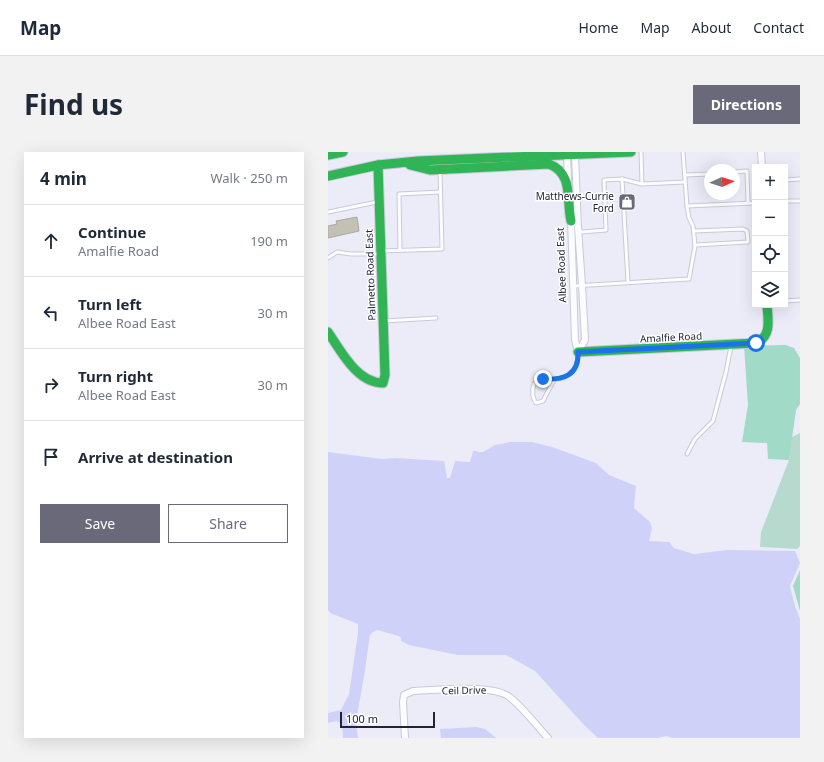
<!DOCTYPE html>
<meta charset="utf-8">
<style>
:root{--surface:#fff;--page:#f2f2f3;--text:#1f2937;--muted:#747a83;--line:#e0e1e3;--accent:#696979}
body{margin:0;font-family:"Noto Sans",sans-serif;background:var(--page);color:var(--text)}
.controls{position:absolute;right:12px;top:12px;display:grid;overflow:hidden;border-radius:0px;box-shadow:0 4px 16px #0002}
.controls button{width:36px;height:36px;display:grid;place-items:center;padding:0;border:0;border-bottom:1px solid var(--line);background:var(--surface);color:var(--text);font:20px sans-serif}
.compass{position:absolute;left:376px;top:12px;width:36px;height:36px;border-radius:50%;background:var(--surface);box-shadow:0 4px 16px #0002;rotate:87deg}
.scale{position:absolute;left:12px;bottom:10px;width:95px;box-sizing:border-box;padding-left:4px;border:2px solid #222335;border-top:0;font-size:11px;line-height:14px;white-space:nowrap;color:#222335;-webkit-text-stroke:3px #fff;paint-order:stroke}
.stop{position:absolute;width:12px;height:12px;margin:-9px;border:3px solid #1a73e8;border-radius:50%;background:#fff}
.stop.end{background:#1a73e8;border-color:#fff;box-shadow:0 1px 4px #0008}
.list{margin:0;padding:0;list-style:none}
h2{display:flex;justify-content:space-between;align-items:center;height:52px;margin:0;padding:0 16px;font-size:17px}
h2 small{font-size:13px;font-weight:400;color:var(--muted)}
.list li{display:grid;grid-template-columns:26px 1fr auto;gap:12px;align-items:center;box-sizing:border-box;height:72px;padding:0 16px;border-top:1px solid var(--line)}
.list b{display:block;font-size:15px;white-space:nowrap}
.list p{margin:0;font-size:13px;white-space:nowrap;color:var(--muted)}
.list em{font-size:13px;font-style:normal;color:var(--muted)}
.actions{display:flex;gap:8px;padding:12px 16px}
.actions a{flex:1;padding:9px 0;border:1px solid var(--accent);border-radius:0px;text-align:center;font-size:14px;color:var(--accent)}
.actions .main{background:var(--accent);color:#fff}
.icon{flex:none;width:22px;height:22px;fill:none;stroke:currentColor;stroke-width:2;stroke-linecap:round;stroke-linejoin:round}
.map{position:relative;flex:none;width:472px;height:586px;overflow:hidden;border-radius:0px}
header{display:flex;align-items:center;gap:24px;box-sizing:border-box;height:56px;padding:0 20px;background:var(--surface);border-bottom:1px solid var(--line)}
header strong{font-size:19px}
nav{display:flex;gap:22px;margin-inline-start:auto;font-size:14px}
.intro{display:flex;align-items:center;justify-content:space-between;box-sizing:border-box;height:96px;padding:0 24px}
h1{margin:0;font-size:28px}
.button{padding:10px 18px;border-radius:0px;background:var(--accent);color:#fff;font-size:14px;font-weight:700}
main{display:flex;gap:24px;padding:0 24px}
aside{flex:1;background:var(--surface);border-radius:0px;box-shadow:0 4px 16px #0002}
.map>svg:first-child{display:block}
</style>
<header>
<strong>Map</strong>
<nav><a>Home</a><a>Map</a><a>About</a><a>Contact</a></nav>
</header>
<div class="intro"><h1>Find us</h1><a class="button">Directions</a></div>
<main>
<aside>
<h2>4 min<small>Walk · 250 m</small></h2>
<ul class="list">
<li><svg class="icon" aria-label="ahead" viewBox="0 0 24 24"><path d="M12 20V5M6 11l6-6 6 6"/></svg><div><b>Continue</b><p>Amalfie Road</p></div><em>190 m</em></li>
<li><svg class="icon" aria-label="left" viewBox="0 0 24 24"><path d="M17 20v-9H6M10 6l-5 5 5 5"/></svg><div><b>Turn left</b><p>Albee Road East</p></div><em>30 m</em></li>
<li><svg class="icon" aria-label="right" viewBox="0 0 24 24"><path d="M7 20v-9h11M14 6l5 5-5 5"/></svg><div><b>Turn right</b><p>Albee Road East</p></div><em>30 m</em></li>
<li><svg class="icon" aria-label="arrive" viewBox="0 0 24 24"><path d="M6 21V4h12l-3 4 3 4H6"/></svg><div><b>Arrive at destination</b></div></li>
</ul>
<div class="actions"><a class="main">Save</a><a>Share</a></div>
</aside>
<div class="map">
<svg width="472" height="586" viewBox="0 0 472 586">
<rect width="100%" height="100%" fill="#ececf8"/>
<!-- green -->
<polygon fill="#b6dace" points="472,281 472,394 469,397 432,395 433,380 461,308 464,285"/>
<!-- forest -->
<g fill="#a1dac7">
<polygon points="458,193 466,196 472,206 472,252 468,258 461,308 440,307 439,291 414,290 420,253 416,194"/>
<polygon points="472,418 472,459 465,434"/>
</g>
<!-- water -->
<g fill="#d0d1f9">
<path d="M183,290H204L224,295L268,311L281,323L308,334L306,356L322,370L324,376L321,389L341,390L346,396L366,402L399,398L467,399L472,411L462,434L467,454L472,467V586H344L339,584L329,586H270L257,574L207,519L178,503H130L81,493L73,489V486L71,484L49,478L45,480L42,483L36,525L29,563L28,572L30,586H15C15,580 15,572 9,569L0,571V561L13,558L21,542L30,481V472L2,461L0,458V300L54,307L68,306L116,309L119,326H122L127,309L142,310L145,299H149L150,300H155L167,293Z"/>
<polygon points="149,575 157,577 168,586 113,586 112,577"/>
</g>
<!-- building -->
<polygon fill="#c3c1b4" stroke="#a9a8a4" points="29,65 31,79 0,86 0,74 9,72 8,69"/>
<g fill="none" stroke-linecap="round" stroke-linejoin="round">
<!-- lane casing -->
<g stroke="#c9c9d8" stroke-width="5">
<g id="lane">
<polyline points="313,0 314,32"/>
<polyline points="355,0 359,54 427,51"/>
<polyline points="406,20 419,19 420,51"/>
<polyline points="357,23 382,22"/>
<polyline points="294,27 300,130"/>
<polyline points="457,28 472,27"/>
<polyline points="457,33 457,49"/>
<polyline points="457,49 472,49"/>
<polyline points="0,60 49,50"/>
<polyline points="244,70 254,80 278,78 276,28 294,27 314,32 357,30"/>
<polyline points="366,79 415,77 419,79 420,90 367,93"/>
<polyline points="72,98 71,42 112,40"/>
<polyline points="53,99 114,97 112,19"/>
<polyline points="0,106 9,100 23,102 51,102"/>
<polyline points="246,134 361,127 367,94 365,74 361,66 359,54"/>
<polyline points="457,149 472,148"/>
<polyline points="57,169 108,166"/>
<path d="M226,228L215,249L208,251C204,246 204,238 206,232C213,226 219,228 228,227C242,226 251,215 250,201"/>
<polyline points="359,302 367,287 385,269 398,220 403,194"/>
</g>
</g>
<!-- street casing -->
<g stroke="#c9c9d8" stroke-width="8">
<g id="street">
<polyline points="433,0 434,15"/>
<polyline points="247,2 250,76 254,133 257,188 250,200"/>
<polyline points="239,3 240,27"/>
<polyline points="243,66 247,188 250,200"/>
<path d="M77,586L75,550L76,543L85,539C107,538 162,532 180,544C192,552 209,574 220,586"/>
</g>
</g>
<!-- fast casing -->
<g stroke="#c9c9d8" stroke-width="11">
<g id="fast">
<polyline points="0,3 15,0"/>
<path d="M82,13L102,18L221,12C246,22 238,47 243,69"/>
<polyline points="0,24 50,13 90,9 303,0"/>
<path d="M0,180C13,199 29,231 55,231L57,223L50,13"/>
<path d="M250,200L428,191C444,184 440,168 439,153"/>
</g>
</g>
<!-- lane -->
<use href="#lane" stroke="#fcfcfe" stroke-width="3"/>
<!-- street -->
<use href="#street" stroke="#fcfcfe" stroke-width="6"/>
<!-- fast -->
<use href="#fast" stroke="#30b455" stroke-width="9"/>
</g>
<g fill="none" stroke-linecap="round" stroke-linejoin="round">
<!-- route -->
<path stroke="#1a73e8" stroke-width="5" d="M215,227C235,228 251,224 250,200L428,191"/>
</g>
<!-- icons -->
<defs>
<g id="shop-square" transform="scale(0.9)"><rect x="-9" y="-9" width="18" height="18" rx="4" fill="#696979" stroke="#fff"/><path d="M-5-2.5h2.3a2.7 3.5 0 0 1 5.4 0H5L5.5 6h-11ZM-1.5-2.5h3a1.5 2.3 0 0 0-3 0Z" fill="#fff"/></g>
</defs>
<g fill-rule="evenodd">
<use href="#shop-square" x="299" y="50"/>
</g>
<g text-anchor="middle" dominant-baseline="central" stroke-width="3" stroke-linejoin="round" paint-order="stroke">
<!-- poi labels -->
<g font-size="10" fill="#222335" stroke="#fff" text-anchor="end">
<text x="286" y="44">Matthews-Currie<tspan x="286" dy="12">Ford</tspan></text>
</g>
<!-- street labels -->
<g font-size="10" fill="#222335" stroke="#fff">
<text transform="translate(233 113) rotate(-92)">Albee Road East</text>
<text transform="translate(42 123) rotate(-92)">Palmetto Road East</text>
<text transform="translate(343 185) rotate(-3)">Amalfie Road</text>
<text transform="translate(136 538) rotate(-1)">Ceil Drive</text>
</g>
</g>
</svg>
<div class="controls">
<button>+</button>
<button>−</button>
<button><svg class="icon" aria-label="locate" viewBox="0 0 24 24"><circle cx="12" cy="12" r="6"/><path d="M12 2v4M12 18v4M2 12h4M18 12h4"/></svg></button>
<button><svg class="icon" aria-label="layers" viewBox="0 0 24 24"><path d="M12 4l9 5-9 5-9-5zM3 14l9 5 9-5"/></svg></button>
</div>
<svg class="compass" viewBox="-18 -18 36 36"><path d="M0-13l5 13h-10z" fill="#e53935"/><path d="M0 13l5-13h-10z" fill="#747a83"/></svg>
<div class="scale">100 m</div>
<div class="stop" style="left:428px;top:191px"></div>
<div class="stop end" style="left:215px;top:227px"></div>
</div>
</main>
